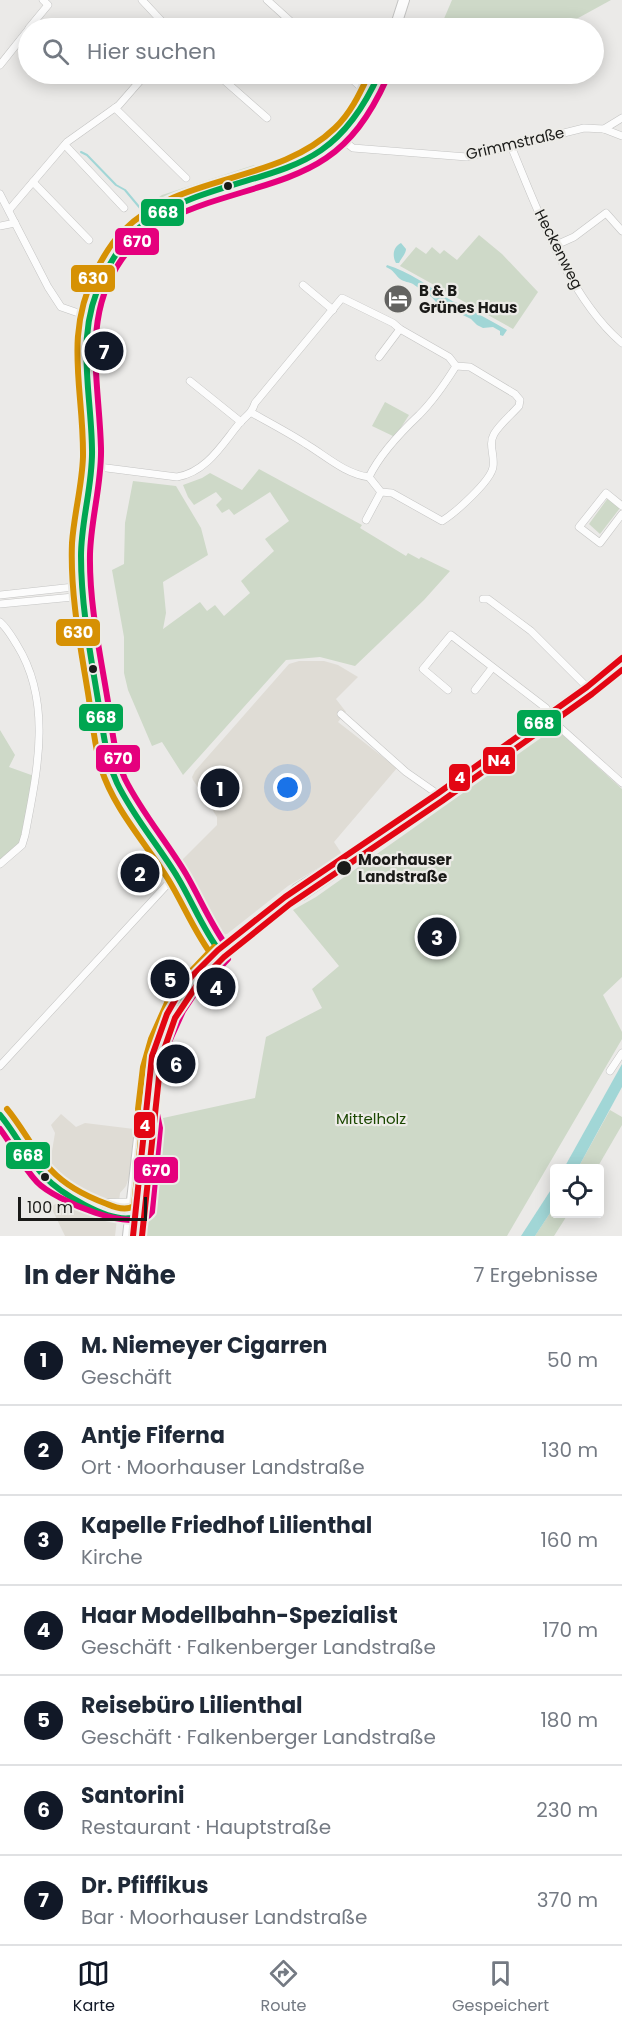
<!DOCTYPE html>
<html lang="de">
<meta charset="utf-8">
<style>
:root{--surface:#fff;--page:#f6f6f7;--text:#1f2937;--muted:#747a83;--line:#e0e1e3;--accent:#111827}
body{margin:0;font-family:Poppins,sans-serif;background:var(--page);color:var(--text)}
.controls{position:absolute;right:18px;bottom:18px;display:grid;overflow:hidden;border-radius:6px;box-shadow:0 3px 15px #0003}
.controls button{width:54px;height:54px;display:grid;place-items:center;padding:0;border:0;border-bottom:2px solid var(--line);background:var(--surface);color:var(--text);font:30px sans-serif}
.scale{position:absolute;left:18px;bottom:15px;width:129px;box-sizing:border-box;padding-left:6px;border:3px solid #1a1a18;border-top:0;font-size:16px;line-height:21px;white-space:nowrap;color:#1a1a18;-webkit-text-stroke:4px #ecebe7;paint-order:stroke}
.you{position:absolute;left:288px;top:788px;width:21px;height:21px;margin:-15px;border:4px solid #fff;border-radius:50%;background:#1a73e8;box-shadow:0 0 0 9px #1a73e833}
.badge{display:grid;place-items:center;width:39px;height:39px;border-radius:50%;background:var(--accent);color:#fff;font-size:20px;font-weight:700}
.pin{position:absolute;translate:-50% -50%;border:3px solid #fff;box-shadow:0 2px 6px #0006}
.list{margin:0;padding:0;list-style:none}
h2{display:flex;justify-content:space-between;align-items:center;height:78px;margin:0;padding:0 24px;font-size:26px}
h2 small{font-size:20px;font-weight:400;color:var(--muted)}
.list li{display:grid;grid-template-columns:39px 1fr auto;gap:18px;align-items:center;box-sizing:border-box;height:90px;padding:0 24px;border-top:2px solid var(--line)}
.list b{display:block;font-size:22px;white-space:nowrap}
.list p{margin:0;font-size:20px;white-space:nowrap;color:var(--muted)}
.list em{font-size:20px;font-style:normal;color:var(--muted)}
.icon{flex:none;width:33px;height:33px;fill:none;stroke:currentColor;stroke-width:2;stroke-linecap:round;stroke-linejoin:round}
.map{position:relative;flex:none;width:622px;height:1236px;overflow:hidden}
.search{position:absolute;background:var(--surface);box-shadow:0 3px 15px #0003;left:18px;right:18px;top:18px;height:66px;display:flex;align-items:center;gap:15px;box-sizing:border-box;padding:0 21px;border-radius:33px;color:var(--muted);font-size:22px}
.sheet{height:708px;background:var(--surface)}
nav{display:flex;justify-content:space-around;align-items:center;box-sizing:border-box;height:84px;border-top:2px solid var(--line);background:var(--surface);font-size:16px;color:var(--muted)}
nav a{display:grid;justify-items:center;gap:3px}
nav .on{color:var(--accent)}
.map>svg:first-child{display:block}
</style>
<div class="map">
<svg width="622" height="1236" viewBox="0 0 622 1236">
<rect width="100%" height="100%" fill="#ebeae8"/>
<!-- built -->
<g fill="#dfdcd5">
<polygon points="299,661 324,661 338,665 358,677 336,699 346,712 338,722 397,768 334,842 342,854 288,886 227,934 220,935 213,927 178,864 217,825 217,817 193,780 192,777 195,771 289,664"/>
<polygon points="61,1114 76,1127 85,1123 134,1129 129,1177 126,1186 120,1193 115,1236 65,1236 51,1207 78,1189 67,1183 47,1165 47,1156 52,1151 55,1133 51,1125"/>
</g>
<!-- green -->
<g fill="#ced9c8">
<polygon points="452,0 611,0 560,28 440,28"/>
<polygon points="254,165 261,171 168,199 143,214 140,210 162,195"/>
<polygon points="479,235 502,254 538,292 513,329 400,266 416,247 426,254 432,247 440,254 444,250 457,260"/>
<polygon points="385,402 409,415 395,437 372,426"/>
<polygon points="259,469 362,525 360,528 406,556 408,553 419,559 421,557 450,571 424,600 355,666 320,657 286,660 183,775 162,742 152,746 128,690 124,673 124,637 112,570 124,564 125,523 133,481 176,486 201,528 208,555 163,582 166,613 163,629 200,602 207,611 215,605 224,616 250,593 241,581 274,551 265,539 289,521 270,492 234,515 229,509 222,513 216,505 222,499 216,492 194,505 188,497 183,485 202,478 210,473 242,490"/>
<polygon points="608,498 620,508 600,534 589,524"/>
<polygon points="555,728 622,789 622,977 603,995 622,1032 622,1039 507,1236 145,1236 156,1139 154,1120 255,1098 266,1037 322,1008 312,989 339,966 293,910 316,897"/>
<polygon points="0,730 15,755 9,767 34,776 21,840 15,848 0,861"/>
<polygon points="610,1110 622,1117 622,1125 597,1168 578,1168"/>
<polygon points="554,1207 554,1214 568,1214 554,1236 535,1236"/>
</g>
<!-- water -->
<g fill="#a1d6d6">
<path d="M401,243L406,249C406,254 401,258 399,263H396C392,256 393,247 401,243Z"/>
<path d="M387,265C408,271 430,287 449,299C454,303 461,303 466,307C479,315 494,322 507,330L503,336L500,335V331L493,327L483,328L477,325L471,319L436,302C431,295 421,290 413,284C409,282 404,282 400,279C394,274 395,271 386,267Z"/>
<polygon points="622,1064 622,1087 578,1168 564,1168"/>
<polygon points="554,1185 554,1207 535,1236 521,1236"/>
</g>
<g fill="none" stroke-linecap="round" stroke-linejoin="round">
<!-- stream -->
<polyline stroke="#a1d6d6" stroke-width="2" points="81,152 87,155 116,185 125,190 140,208"/>
<!-- street casing -->
<g stroke="#c4c4c3" stroke-width="8">
<g id="street">
<polyline points="142,0 168,28"/>
<polyline points="267,0 298,28"/>
<polyline points="29,28 48,5 43,0"/>
<polyline points="0,65 28,30"/>
<polyline points="217,74 267,118"/>
<polyline points="346,74 370,95"/>
<polyline points="115,108 186,178"/>
<polyline points="604,129 622,118"/>
<polyline points="339,137 353,148 467,157 584,128 604,129 622,136"/>
<polyline points="65,145 124,208"/>
<path d="M511,146C537,209 569,298 622,343"/>
<polyline points="33,182 89,240"/>
<polyline points="0,194 48,287 61,307 87,316"/>
<polyline points="9,210 67,142 119,105 146,74"/>
<polyline points="0,226 15,223"/>
<polyline points="554,246 574,237 606,213 622,231"/>
<polyline points="303,285 333,310"/>
<polyline points="379,357 400,329"/>
<polyline points="190,381 241,422"/>
<path d="M91,466L177,477C206,472 221,446 238,425C246,415 251,415 255,403L342,298L393,323L400,329L449,357L456,366L470,367L515,394L520,400L519,406C511,415 500,424 494,434C488,445 495,455 493,467C491,481 455,513 442,521L392,493L381,492L369,477C345,474 326,456 306,444C289,433 270,423 252,413"/>
<path d="M369,477C380,454 401,432 419,415C433,401 446,382 456,366"/>
<polyline points="622,506 606,493 579,527 600,543 622,514"/>
<polyline points="366,520 381,492"/>
<polyline points="0,595 83,586"/>
<polyline points="483,599 488,599 531,631 588,688"/>
<polyline points="0,604 84,596"/>
<path d="M0,622C7,628 12,637 17,645C53,703 37,772 25,835L22,845L0,864"/>
<polyline points="448,690 423,669 451,635 546,708 555,723 622,783"/>
<polyline points="475,690 492,668"/>
<polyline points="341,714 406,772 439,795"/>
<polyline points="0,1066 176,875"/>
<polyline points="610,1071 622,1053"/>
<polyline points="0,1115 45,1177 57,1187 103,1212 122,1217 132,1218"/>
<polyline points="85,1203 132,1202 138,1205 142,1212"/>
</g>
</g>
<!-- secondary casing -->
<g stroke="#c4c4c3" stroke-width="12">
<g id="secondary">
<polyline points="395,28 404,0"/>
<polyline points="352,857 588,688 622,660"/>
<polyline points="288,900 302,895 331,875"/>
<path d="M221,953C202,930 193,903 178,878C159,846 133,817 117,783C105,759 103,730 99,705C91,656 81,605 81,555C81,519 93,484 92,448C90,384 71,328 107,269C113,258 120,248 128,238C159,206 202,195 243,183C311,165 353,141 379,74"/>
<polyline points="128,1236 140,1129 147,1110 152,1069 160,1041 175,1007 193,981 221,953 288,900 297,889 341,861 356,853"/>
<polyline points="140,1236 151,1127 147,1110"/>
</g>
</g>
<!-- street -->
<use href="#street" stroke="#fcfcfc" stroke-width="7"/>
<!-- secondary -->
<use href="#secondary" stroke="#fcfcfc" stroke-width="10"/>
<!-- bus-1 casing -->
<g stroke="#ecebe7" stroke-width="10">
<g id="bus-1">
<path d="M221,953C203,930 193,903 178,878C159,846 134,818 117,783C105,757 103,728 98,700C90,652 81,604 81,556C81,520 93,485 92,449C91,386 74,334 104,275C111,262 118,249 128,238C145,220 168,208 191,199C281,165 334,174 379,74"/>
<path d="M0,1115C16,1134 27,1158 44,1176C60,1193 107,1222 131,1218C136,1217 139,1214 143,1211"/>
<polyline points="143,1211 151,1149 151,1126 147,1109 151,1073 158,1044 169,1019 183,996 199,976 219,956 280,906 316,886 356,853 588,688 622,660"/>
</g>
</g>
<!-- bus-2 casing -->
<g stroke="#ecebe7" stroke-width="10">
<g id="bus-2">
<path d="M228,948C211,925 200,898 186,874C167,842 142,813 125,779C114,755 112,728 108,702C100,653 89,603 90,554C91,518 102,483 101,448C99,375 78,305 134,244C154,223 182,212 208,203C297,174 345,172 387,78"/>
<path d="M0,1129C13,1146 22,1166 37,1182C54,1200 137,1236 152,1212L160,1128L156,1109L161,1071L168,1044L183,1011L193,996L228,959"/>
</g>
</g>
<!-- bus-3 casing -->
<g stroke="#ecebe7" stroke-width="10">
<g id="bus-3">
<path d="M214,958C195,934 184,905 168,879C145,842 114,809 101,768C94,744 92,718 88,693C80,644 70,593 72,543C74,514 82,486 83,457C84,389 63,337 96,271C103,257 112,242 123,231C181,172 276,185 335,128C351,113 360,93 369,74"/>
<path d="M7,1109C23,1128 34,1152 51,1170C66,1186 88,1197 107,1204C116,1208 126,1211 134,1206L142,1128L138,1109L143,1067L151,1039L167,1003L178,985L214,947"/>
</g>
</g>
<!-- bus-1 -->
<use href="#bus-1" stroke="#00a651" stroke-width="6"/>
<!-- bus-2 -->
<use href="#bus-2" stroke="#e5007d" stroke-width="6"/>
<!-- bus-3 -->
<use href="#bus-3" stroke="#d69104" stroke-width="6"/>
<!-- tram-1 casing -->
<g stroke="#ecebe7" stroke-width="10">
<polyline id="tram-1" points="133,1236 152,1056 167,1014 179,993 192,976 218,950 285,897 437,794 587,687 622,658"/>
</g>
<!-- tram-2 casing -->
<g stroke="#ecebe7" stroke-width="10">
<polyline id="tram-2" points="142,1236 161,1058 175,1018 199,982 224,957 290,904 442,801 592,694 622,670"/>
</g>
<!-- tram-1 -->
<use href="#tram-1" stroke="#e30613" stroke-width="6"/>
<!-- tram-2 -->
<use href="#tram-2" stroke="#e30613" stroke-width="6"/>
</g>
<!-- icons -->
<defs>
<g id="hotel-disc" transform="scale(1.5)"><circle r="9.5" fill="#636361" stroke="#ecebe7"/><path d="M-6-4.5h1.5V1H6V5H4.5V3h-9V5H-6ZM-4 0a1.8 1.8 0 1 1 3.6 0ZM.5 0V-2.5h3Q6-2.5 6 0Z" fill="#fff"/></g>
</defs>
<g fill-rule="evenodd">
<use href="#hotel-disc" x="398" y="299"/>
</g>
<!-- markers -->
<g fill="#1a1a18" stroke="#ecebe7" stroke-width="2">
<circle cx="228" cy="186" r="5"/>
<circle cx="93" cy="669" r="5"/>
<circle cx="344" cy="868" r="8"/>
<circle cx="45" cy="1177" r="5"/>
</g>
<g text-anchor="middle" dominant-baseline="central" stroke-width="4.5" stroke-linejoin="round" paint-order="stroke">
<!-- street labels -->
<g font-size="15" fill="#1a1a18" stroke="#ecebe7">
<text transform="translate(515 143) rotate(-13)">Grimmstraße</text>
<text transform="translate(559 249) rotate(63)">Heckenweg</text>
</g>
<!-- poi labels -->
<g font-size="15" font-weight="bold" fill="#1a1a18" stroke="#ecebe7" text-anchor="start">
<text x="419" y="290">B &amp; B<tspan x="419" dy="17">Grünes Haus</tspan></text>
</g>
<!-- stop labels -->
<g font-size="15" font-weight="bold" fill="#1a1a18" stroke="#ecebe7" text-anchor="start">
<text x="358" y="859">Moorhauser<tspan x="358" dy="17">Landstraße</tspan></text>
</g>
<!-- park labels -->
<g font-size="15" fill="#1a4600" stroke="#ecebe7">
<text x="371" y="1118">Mittelholz</text>
</g>
</g>
<g stroke="#ecebe7" stroke-width="2">
<rect x="140" y="198" width="45" height="29" rx="6" fill="#00a651"/>
<rect x="114" y="227" width="46" height="29" rx="6" fill="#e5007d"/>
<rect x="70" y="264" width="46" height="29" rx="6" fill="#d69104"/>
<rect x="55" y="618" width="46" height="29" rx="6" fill="#d69104"/>
<rect x="78" y="703" width="46" height="29" rx="6" fill="#00a651"/>
<rect x="516" y="709" width="46" height="28" rx="6" fill="#00a651"/>
<rect x="95" y="744" width="46" height="29" rx="6" fill="#e5007d"/>
<rect x="482" y="746" width="34" height="29" rx="6" fill="#e30613"/>
<rect x="448" y="763" width="23" height="29" rx="6" fill="#e30613"/>
<rect x="133" y="1111" width="23" height="28" rx="6" fill="#e30613"/>
<rect x="5" y="1141" width="46" height="29" rx="6" fill="#00a651"/>
<rect x="133" y="1156" width="46" height="28" rx="6" fill="#e5007d"/>
</g>
<g font-size="16" text-anchor="middle" font-weight="bold" fill="#fff">
<text x="163" y="218">668</text>
<text x="137" y="247">670</text>
<text x="93" y="284">630</text>
<text x="78" y="638">630</text>
<text x="101" y="723">668</text>
<text x="539" y="729">668</text>
<text x="118" y="764">670</text>
<text x="499" y="766">N4</text>
<text x="460" y="783">4</text>
<text x="145" y="1131">4</text>
<text x="28" y="1161">668</text>
<text x="156" y="1176">670</text>
</g>
</svg>
<div class="controls">
<button><svg class="icon" aria-label="locate" viewBox="0 0 24 24"><circle cx="12" cy="12" r="6"/><path d="M12 2v4M12 18v4M2 12h4M18 12h4"/></svg></button>
</div>
<div class="scale">100 m</div>
<div class="you"></div>
<div class="pin badge" style="left:220px;top:788px">1</div>
<div class="pin badge" style="left:140px;top:873px">2</div>
<div class="pin badge" style="left:437px;top:937px">3</div>
<div class="pin badge" style="left:216px;top:987px">4</div>
<div class="pin badge" style="left:170px;top:979px">5</div>
<div class="pin badge" style="left:176px;top:1064px">6</div>
<div class="pin badge" style="left:104px;top:351px">7</div>
<div class="search"><svg class="icon" aria-label="search" viewBox="0 0 24 24"><circle cx="10" cy="10" r="6"/><path d="M15 15l6 6"/></svg>Hier suchen</div>
</div>
<section class="sheet">
<h2>In der Nähe<small>7 Ergebnisse</small></h2>
<ul class="list">
<li><span class="badge">1</span><div><b>M. Niemeyer Cigarren</b><p>Geschäft</p></div><em>50 m</em></li>
<li><span class="badge">2</span><div><b>Antje Fiferna</b><p>Ort · Moorhauser Landstraße</p></div><em>130 m</em></li>
<li><span class="badge">3</span><div><b>Kapelle Friedhof Lilienthal</b><p>Kirche</p></div><em>160 m</em></li>
<li><span class="badge">4</span><div><b>Haar Modellbahn-Spezialist</b><p>Geschäft · Falkenberger Landstraße</p></div><em>170 m</em></li>
<li><span class="badge">5</span><div><b>Reisebüro Lilienthal</b><p>Geschäft · Falkenberger Landstraße</p></div><em>180 m</em></li>
<li><span class="badge">6</span><div><b>Santorini</b><p>Restaurant · Hauptstraße</p></div><em>230 m</em></li>
<li><span class="badge">7</span><div><b>Dr. Pfiffikus</b><p>Bar · Moorhauser Landstraße</p></div><em>370 m</em></li>
</ul>
</section>
<nav>
<a class="on"><svg class="icon" aria-label="map" viewBox="0 0 24 24"><path d="M3 6l6-2 6 2 6-2v14l-6 2-6-2-6 2zM9 4v14M15 6v14"/></svg>Karte</a>
<a><svg class="icon" aria-label="directions" viewBox="0 0 24 24"><path d="M12 3l9 9-9 9-9-9zM9 14v-3h6M13 9l2 2-2 2"/></svg>Route</a>
<a><svg class="icon" aria-label="saved" viewBox="0 0 24 24"><path d="M7 4h10v16l-5-4-5 4z"/></svg>Gespeichert</a>
</nav>
